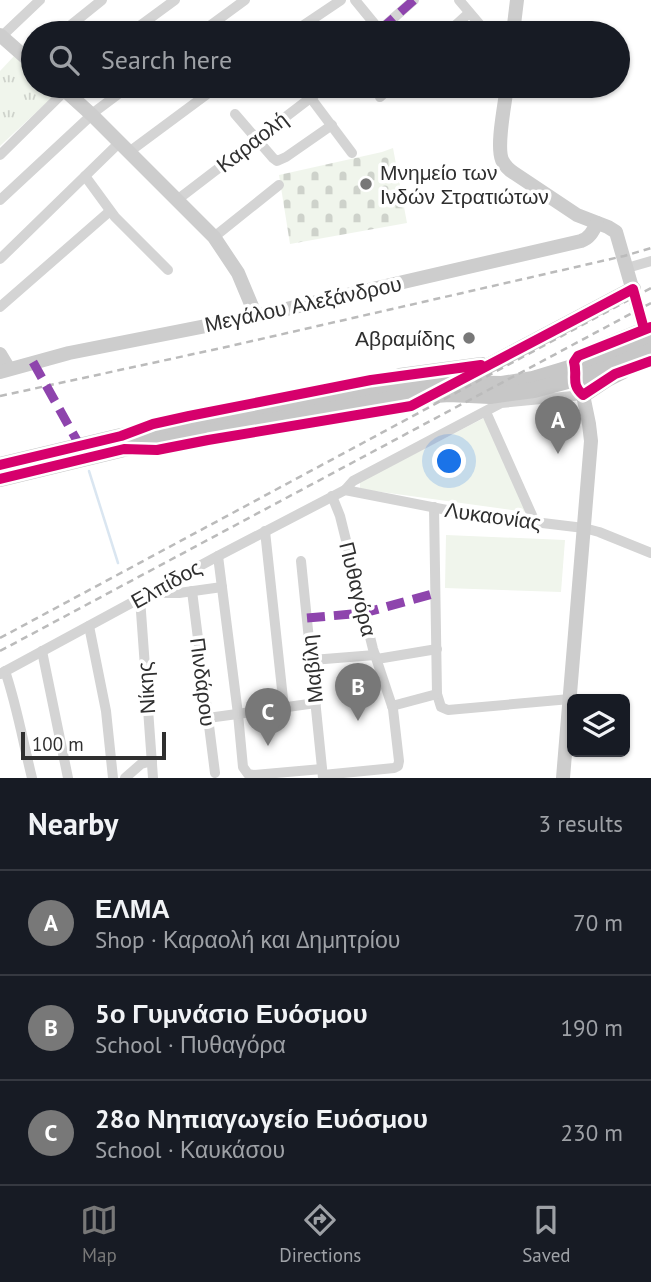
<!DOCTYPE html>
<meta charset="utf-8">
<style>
:root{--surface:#171b24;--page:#20242c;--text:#f1f3f6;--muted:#9ea1a6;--line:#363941;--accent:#787878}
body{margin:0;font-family:"PT Sans",sans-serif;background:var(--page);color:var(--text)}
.controls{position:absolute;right:21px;bottom:21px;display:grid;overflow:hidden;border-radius:10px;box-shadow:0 2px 5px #0004}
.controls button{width:63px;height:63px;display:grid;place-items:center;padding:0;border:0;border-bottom:2px solid var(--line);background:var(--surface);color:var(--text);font:35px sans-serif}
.scale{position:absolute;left:21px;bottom:18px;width:145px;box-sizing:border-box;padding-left:7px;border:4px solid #2f2f2f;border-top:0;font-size:19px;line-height:24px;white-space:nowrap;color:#2f2f2f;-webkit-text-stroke:5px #fff;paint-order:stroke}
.you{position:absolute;left:450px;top:462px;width:24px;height:24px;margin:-18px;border:5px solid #fff;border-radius:50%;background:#1a73e8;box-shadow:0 0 0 10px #1a73e833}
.badge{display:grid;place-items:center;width:46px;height:46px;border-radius:50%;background:var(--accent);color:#fff;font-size:23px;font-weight:700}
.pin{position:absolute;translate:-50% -58px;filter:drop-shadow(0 2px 4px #0008)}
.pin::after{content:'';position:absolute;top:37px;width:24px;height:21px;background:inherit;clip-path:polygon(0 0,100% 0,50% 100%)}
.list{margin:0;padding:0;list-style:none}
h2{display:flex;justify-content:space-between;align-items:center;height:91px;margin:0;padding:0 28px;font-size:30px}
h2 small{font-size:23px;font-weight:400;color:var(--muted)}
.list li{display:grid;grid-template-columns:46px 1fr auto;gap:21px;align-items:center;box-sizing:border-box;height:105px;padding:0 28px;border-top:2px solid var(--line)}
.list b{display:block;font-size:26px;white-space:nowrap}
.list p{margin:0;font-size:23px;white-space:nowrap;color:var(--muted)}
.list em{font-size:23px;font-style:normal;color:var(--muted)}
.icon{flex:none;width:38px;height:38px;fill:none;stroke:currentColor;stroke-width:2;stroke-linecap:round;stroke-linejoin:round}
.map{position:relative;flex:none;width:651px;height:778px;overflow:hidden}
.search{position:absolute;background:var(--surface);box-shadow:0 2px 5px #0004;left:21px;right:21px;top:21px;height:77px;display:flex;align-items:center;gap:18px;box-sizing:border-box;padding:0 24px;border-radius:38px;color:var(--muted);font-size:26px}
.sheet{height:406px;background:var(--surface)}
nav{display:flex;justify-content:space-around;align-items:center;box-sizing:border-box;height:98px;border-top:2px solid var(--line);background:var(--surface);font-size:19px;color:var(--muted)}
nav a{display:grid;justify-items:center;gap:4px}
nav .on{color:var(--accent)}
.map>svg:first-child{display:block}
</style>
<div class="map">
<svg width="651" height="778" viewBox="0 0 651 778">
<defs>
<pattern id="grass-tufts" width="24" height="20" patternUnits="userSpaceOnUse" patternTransform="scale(1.75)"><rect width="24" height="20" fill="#f0f5ec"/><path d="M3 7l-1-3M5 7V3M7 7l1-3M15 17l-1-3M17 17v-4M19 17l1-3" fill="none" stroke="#ced2cb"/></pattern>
<pattern id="cemetery-stones" width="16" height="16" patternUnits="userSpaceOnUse" patternTransform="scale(1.75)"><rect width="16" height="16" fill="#f0f5ec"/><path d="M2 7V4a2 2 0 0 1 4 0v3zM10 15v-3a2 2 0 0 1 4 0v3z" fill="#ced2cb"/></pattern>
</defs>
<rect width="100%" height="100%" fill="#fff"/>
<!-- grass -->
<polygon fill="url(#grass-tufts)" points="15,55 33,71 33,86 51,86 58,92 0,146 0,71"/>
<!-- cemetery -->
<polygon fill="url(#cemetery-stones)" points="393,148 407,223 290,244 279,175 382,152"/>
<!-- park -->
<g fill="#f0f5ec">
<polygon points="484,418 526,512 360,489 360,482"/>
<polygon points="446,535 565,540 561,592 445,588"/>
</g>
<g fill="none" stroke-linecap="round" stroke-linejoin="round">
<!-- stream -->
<polyline stroke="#dae6f1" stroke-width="2.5" points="89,471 118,563"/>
<!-- street -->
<g stroke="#d4d4d4" stroke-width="10">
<polyline points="355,0 382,33"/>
<polyline points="459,0 487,33"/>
<polyline points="380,30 414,0"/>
<polyline points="61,33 102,0"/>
<polyline points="130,33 175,0"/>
<polyline points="200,33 245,0"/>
<polyline points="292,33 341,0"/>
<polyline points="447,33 469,13"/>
<polyline points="0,38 40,0"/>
<polyline points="310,97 352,153"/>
<polyline points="380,97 392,86"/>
<polyline points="235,114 273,158 277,161 286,157 332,125"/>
<polyline points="129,152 218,86"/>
<polyline points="0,155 70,86"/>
<polyline points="85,176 115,217 168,270"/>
<polyline points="0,200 97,110 129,86"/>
<polyline points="177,200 326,86"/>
<polyline points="214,237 279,185"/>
<polyline points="0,259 120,142"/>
<polyline points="627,268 651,261"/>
<polyline points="0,307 110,211"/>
<polyline points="486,412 535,522"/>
<polyline points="345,490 353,481 501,403 583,395"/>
<polyline points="434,507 437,694 441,707 448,710 570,699"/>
<polyline points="265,531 284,708"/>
<polyline points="218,556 238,714 243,767 248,774 253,775"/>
<polyline points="301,561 323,778"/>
<polyline points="160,587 165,593 179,593 222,587"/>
<polyline points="192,591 215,773"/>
<polyline points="140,598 153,778"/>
<polyline points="89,626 106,711 113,778"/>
<polyline points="42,651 68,778"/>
<polyline points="377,659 437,649"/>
<polyline points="312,660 375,655"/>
<path d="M5,671C17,706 23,742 32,778"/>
<polyline points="0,674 218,556 345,490 467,514 584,528 599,532 651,553"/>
<polyline points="392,706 437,694"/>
<polyline points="208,718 316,703"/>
<polyline points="253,775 322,769"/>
<polyline points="323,775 394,768 398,766 399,761 393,709 373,649 340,516 332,496"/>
<polyline points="125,778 141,764 152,761"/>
</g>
<!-- secondary -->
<g stroke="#cdcdcd" stroke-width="14">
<polyline points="513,33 517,0"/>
<polyline points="0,35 33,64"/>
<polyline points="60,86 92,115 214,237 238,273 256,316"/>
<path d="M507,86C505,104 496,145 502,160C505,166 509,170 514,173L577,215L608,227L616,232L644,329L581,355L574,362L577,371L583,380L585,387L583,395L589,424L591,441L563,778"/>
<polyline points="0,354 9,369"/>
<path d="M0,372L69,353L256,316L581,241C590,238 593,231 597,223"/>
</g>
<!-- primary -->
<g stroke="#c7c7c7" stroke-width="16">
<polyline points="400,376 482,365"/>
<polyline points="456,383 633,289"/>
<polyline points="583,395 607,379 623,371"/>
<polyline points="0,465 121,436 313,400 409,386 448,383 502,384 533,379 586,363 651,338"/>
<polyline points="0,479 124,449 207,432 396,398 449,394 490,396 534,390 590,375 651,351"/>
</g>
<!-- rail -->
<g stroke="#bbb" stroke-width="2.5" stroke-dasharray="7 5" stroke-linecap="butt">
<polyline points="0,396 226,347 624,256 651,248"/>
<polyline points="0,638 651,288"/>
<polyline points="0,651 651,303"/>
</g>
<!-- quiet -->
<g stroke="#8e44ad" stroke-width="9" stroke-dasharray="18 9" stroke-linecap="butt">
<polyline points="380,30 414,0"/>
<polyline points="33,362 80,446"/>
<polyline points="307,618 364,613 436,593"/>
</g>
<!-- cycleway casing -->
<g stroke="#fff" stroke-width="15">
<g id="cycleway">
<path d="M651,327L578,356L574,362C578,376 570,384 583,395L615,374L651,361"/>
<polyline points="0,465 121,436 153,424 189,416 371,380 481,365"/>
<polyline points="0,479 124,449 157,450 208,440 411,406 633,289 644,329"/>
</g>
</g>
<!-- cycleway -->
<use href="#cycleway" stroke="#d6006c" stroke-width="10"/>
</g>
<!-- markers -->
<g fill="#787878" stroke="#fff" stroke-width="2.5">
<circle cx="366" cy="184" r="7"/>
<circle cx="469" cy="338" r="7"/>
</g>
<g text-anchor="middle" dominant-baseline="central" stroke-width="7" stroke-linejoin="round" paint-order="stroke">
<!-- street labels -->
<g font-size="21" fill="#2f2f2f" stroke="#fff">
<text transform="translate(252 142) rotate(-38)">Καραολή</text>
<text transform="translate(303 304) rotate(-12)">Μεγάλου Αλεξάνδρου</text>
<text transform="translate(493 516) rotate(8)">Λυκαονίας</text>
<text transform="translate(166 584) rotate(-29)">Ελπίδος</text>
<text transform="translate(358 589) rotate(76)">Πυθαγόρα</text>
<text transform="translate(312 669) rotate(-96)">Μαβίλη</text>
<text transform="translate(203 682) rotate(83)">Πινδάρου</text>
<text transform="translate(146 688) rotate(-94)">Νίκης</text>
</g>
<!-- poi labels -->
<g font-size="21" fill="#2f2f2f" stroke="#fff" text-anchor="start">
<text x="380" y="172">Μνημείο των<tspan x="380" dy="24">Ινδών Στρατιώτων</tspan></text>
<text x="455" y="338" text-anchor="end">Αβραμίδης</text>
</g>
</g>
</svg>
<div class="controls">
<button><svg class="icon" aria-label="layers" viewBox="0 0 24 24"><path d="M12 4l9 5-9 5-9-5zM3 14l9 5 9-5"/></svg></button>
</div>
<div class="scale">100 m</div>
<div class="you"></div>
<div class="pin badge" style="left:558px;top:454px">A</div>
<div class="pin badge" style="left:358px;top:721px">B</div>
<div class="pin badge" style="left:268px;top:746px">C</div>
<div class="search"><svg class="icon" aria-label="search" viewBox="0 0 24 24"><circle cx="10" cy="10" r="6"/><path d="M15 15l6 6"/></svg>Search here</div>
</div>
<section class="sheet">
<h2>Nearby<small>3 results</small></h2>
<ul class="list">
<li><span class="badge">A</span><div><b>ΕΛΜΑ</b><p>Shop · Καραολή και Δημητρίου</p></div><em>70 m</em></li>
<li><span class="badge">B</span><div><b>5ο Γυμνάσιο Ευόσμου</b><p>School · Πυθαγόρα</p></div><em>190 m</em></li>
<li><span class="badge">C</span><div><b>28ο Νηπιαγωγείο Ευόσμου</b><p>School · Καυκάσου</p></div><em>230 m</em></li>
</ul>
</section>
<nav>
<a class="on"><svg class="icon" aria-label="map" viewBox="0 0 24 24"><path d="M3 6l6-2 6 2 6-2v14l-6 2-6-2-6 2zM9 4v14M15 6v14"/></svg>Map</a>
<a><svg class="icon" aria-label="directions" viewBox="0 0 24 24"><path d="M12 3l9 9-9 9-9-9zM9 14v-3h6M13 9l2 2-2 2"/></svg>Directions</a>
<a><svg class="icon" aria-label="saved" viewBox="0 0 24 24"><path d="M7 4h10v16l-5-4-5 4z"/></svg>Saved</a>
</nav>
